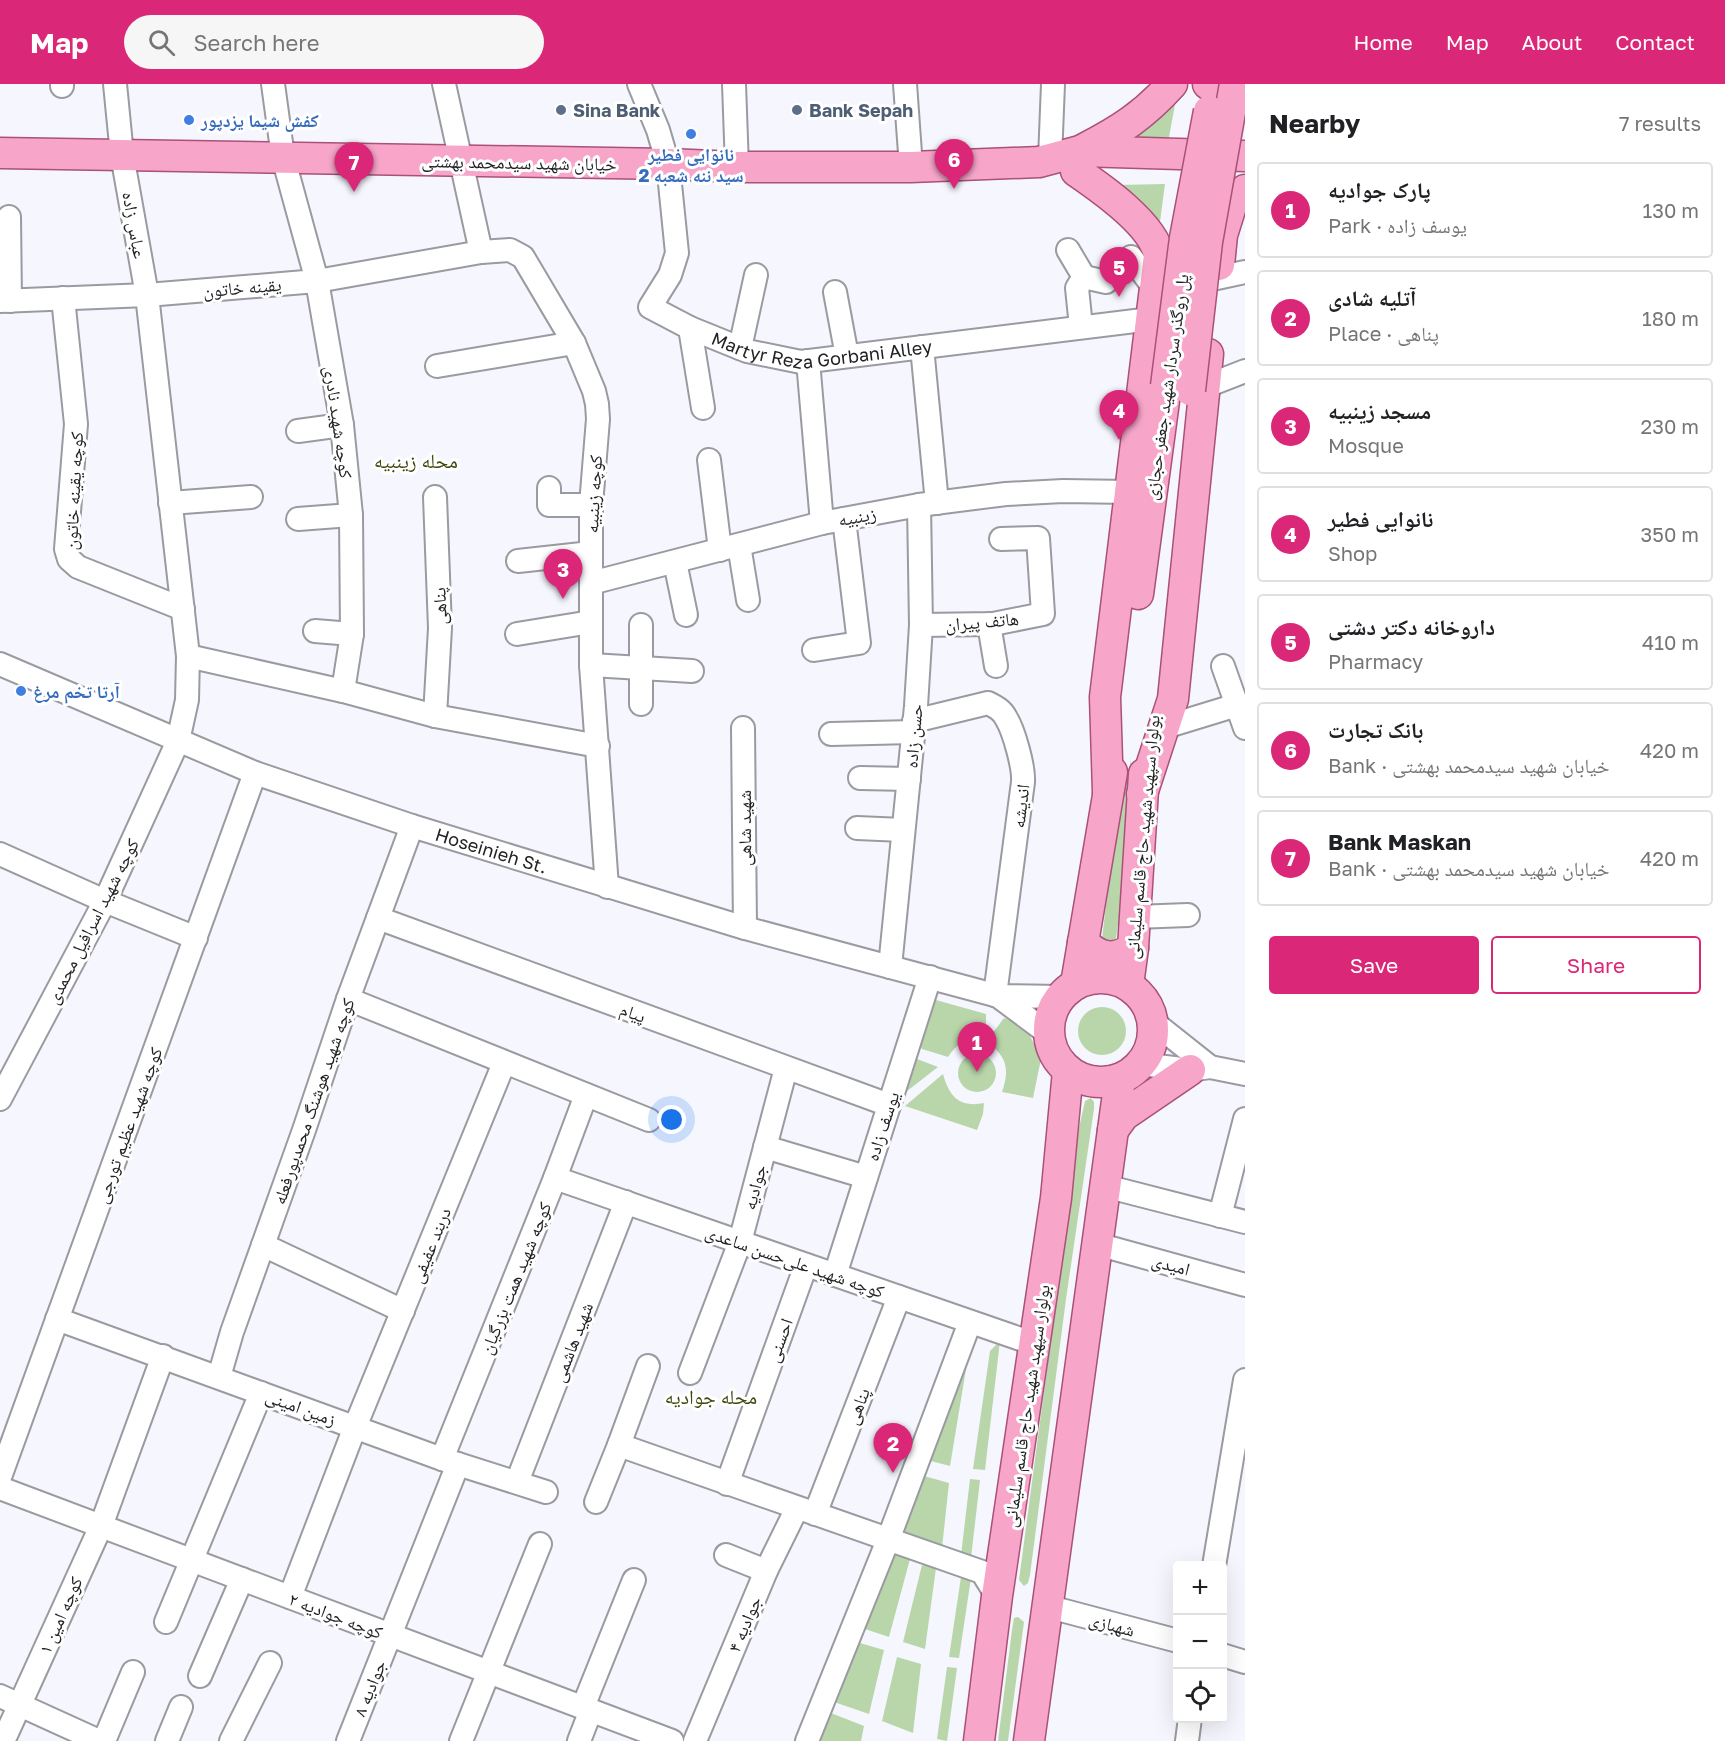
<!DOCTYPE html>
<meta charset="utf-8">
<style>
:root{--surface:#fff;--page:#f6f6f6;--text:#202124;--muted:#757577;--line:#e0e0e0;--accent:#db2777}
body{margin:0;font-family:"Golos Text","Noto Naskh Arabic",sans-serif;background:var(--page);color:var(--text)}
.controls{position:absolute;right:18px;bottom:18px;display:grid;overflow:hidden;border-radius:6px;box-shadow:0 6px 24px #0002}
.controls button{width:54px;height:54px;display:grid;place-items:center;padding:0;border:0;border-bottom:2px solid var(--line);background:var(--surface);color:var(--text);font:30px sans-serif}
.you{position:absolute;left:672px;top:1036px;width:21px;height:21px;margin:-15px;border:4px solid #fff;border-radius:50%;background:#1a73e8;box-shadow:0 0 0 9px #1a73e833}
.badge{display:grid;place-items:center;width:39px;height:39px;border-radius:50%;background:var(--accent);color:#fff;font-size:20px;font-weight:700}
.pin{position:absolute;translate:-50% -50px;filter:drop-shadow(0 2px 3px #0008)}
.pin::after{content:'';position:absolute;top:32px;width:21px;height:18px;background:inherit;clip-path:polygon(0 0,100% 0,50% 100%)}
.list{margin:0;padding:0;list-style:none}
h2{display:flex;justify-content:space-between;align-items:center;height:78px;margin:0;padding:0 24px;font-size:26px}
h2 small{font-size:20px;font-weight:400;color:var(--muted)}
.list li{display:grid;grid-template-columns:39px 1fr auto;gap:18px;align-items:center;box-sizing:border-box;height:96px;margin:0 12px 12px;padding:0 12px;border:2px solid var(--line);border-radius:6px}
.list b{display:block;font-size:22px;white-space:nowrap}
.list p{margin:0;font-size:20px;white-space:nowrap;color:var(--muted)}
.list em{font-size:20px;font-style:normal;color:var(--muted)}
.actions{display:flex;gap:12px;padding:18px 24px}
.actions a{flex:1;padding:14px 0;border:2px solid var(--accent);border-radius:6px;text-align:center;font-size:21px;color:var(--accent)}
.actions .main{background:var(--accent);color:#fff}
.icon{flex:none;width:33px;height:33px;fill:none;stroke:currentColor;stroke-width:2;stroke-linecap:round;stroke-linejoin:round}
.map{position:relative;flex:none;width:1245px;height:1657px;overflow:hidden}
header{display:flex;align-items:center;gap:36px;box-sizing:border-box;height:84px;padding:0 30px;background:var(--accent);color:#fff}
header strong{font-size:28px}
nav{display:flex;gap:33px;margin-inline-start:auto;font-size:21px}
.search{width:420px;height:54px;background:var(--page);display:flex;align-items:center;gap:15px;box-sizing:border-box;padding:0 21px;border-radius:33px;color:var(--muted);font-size:22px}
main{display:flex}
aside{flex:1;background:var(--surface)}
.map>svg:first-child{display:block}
</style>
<header>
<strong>Map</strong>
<div class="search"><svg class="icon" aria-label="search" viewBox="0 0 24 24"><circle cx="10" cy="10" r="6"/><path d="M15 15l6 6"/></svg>Search here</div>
<nav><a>Home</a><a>Map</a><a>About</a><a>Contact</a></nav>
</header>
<main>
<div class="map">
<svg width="1245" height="1657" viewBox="0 0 1245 1657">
<rect width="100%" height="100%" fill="#f6f7fe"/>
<!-- green -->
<g fill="#b8d6aa">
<polygon points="1176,15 1169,53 1127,56"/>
<polygon points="1165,100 1160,138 1116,101"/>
<polygon points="1131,676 1130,754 1116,854 1112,861 1102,855 1114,753"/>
<path d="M936,916L986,930V944L978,955C963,956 956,961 948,973L922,965L919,959Z"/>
<circle cx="1102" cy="947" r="24"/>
<path d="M1004,934L1025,941L1041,975L1033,1014L1002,1008C1010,986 1007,971 986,958Z"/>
<circle cx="977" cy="989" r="19"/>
<polygon points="917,975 938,983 902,1011"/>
<path d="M943,990C949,1012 959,1024 984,1019L983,1030L977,1046L905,1022Z"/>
<polygon points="1091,1014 1094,1018 1094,1025 1066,1215 1030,1491 1028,1499 1024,1502 1019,1496 1079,1044 1085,1017"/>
<polygon points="1000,1257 985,1386 973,1385 990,1267"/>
<polygon points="969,1267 950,1382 927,1376"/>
<polygon points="924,1392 949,1399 942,1464 903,1449"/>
<polygon points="970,1395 980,1396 971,1474 961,1471"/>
<polygon points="895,1470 910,1475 889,1553 865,1545"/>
<polygon points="922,1481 936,1484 925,1565 903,1558"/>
<polygon points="961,1493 971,1494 959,1574 949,1573"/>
<polygon points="1018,1533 1024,1538 1008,1657 998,1657 1012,1546 1014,1534"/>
<polygon points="860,1559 884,1566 869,1630 834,1618"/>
<polygon points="897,1573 921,1580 913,1649 882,1637"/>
<polygon points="947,1583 957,1584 947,1657 937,1655"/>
<polygon points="831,1629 864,1642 861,1657 820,1657"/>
</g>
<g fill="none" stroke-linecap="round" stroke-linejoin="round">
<!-- minor casing -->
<g stroke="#9a9aa1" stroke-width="26">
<g id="minor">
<polyline points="273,0 283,73 317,197 342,341 351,431 352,550 343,607"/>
<polyline points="444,0 481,168 510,166 523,173 574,259 594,307 597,320 598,335 591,421 591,581 607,803"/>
<path id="s1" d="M639,0L658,46L668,80L677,169L670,191L650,223L690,244L747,267L801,278L1151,235"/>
<polyline points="734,0 737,83"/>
<polyline points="905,0 911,83"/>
<polyline points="62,2 62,0"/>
<polyline points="1050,75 1053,0"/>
<polyline points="9,133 10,217"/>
<polyline points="1068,166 1084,193 1077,204 1081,243"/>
<polyline points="1084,193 1106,198 1131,173 1154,204"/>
<polyline points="1217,194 1245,188"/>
<polyline points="835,208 847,272"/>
<polyline points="63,214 76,340 66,465 69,475 78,483 183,525"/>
<polyline points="0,217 147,211 317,197 481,168"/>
<polyline points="690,244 703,324"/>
<polyline points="922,263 937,419"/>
<polyline points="740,264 756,191"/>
<polyline points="808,277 822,439"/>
<polyline points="437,282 574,259"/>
<polyline points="1204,303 1245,287"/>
<polyline points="298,347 342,341"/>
<polyline points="709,376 720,466"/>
<polyline points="549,404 549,421 591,421"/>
<polyline points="435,413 440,544 435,632"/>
<polyline points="170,419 251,413"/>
<polyline points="298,435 351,431"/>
<polyline points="739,461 748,516"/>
<polyline points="518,477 591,469"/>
<polyline points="675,478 686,531"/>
<polyline points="591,499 822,439 919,421 1006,410 1063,407 1130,408"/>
<polyline points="989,540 996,582"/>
<polyline points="921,541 993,540 1043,530 1038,454 1001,455"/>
<polyline points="315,547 352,550"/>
<polyline points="517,550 591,538"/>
<polyline points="814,566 859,559 844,435"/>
<polyline points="188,572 343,607 435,632 598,662"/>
<path id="s2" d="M0,580L255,689L412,742L745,844L998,912L1061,913"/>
<polyline points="591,581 692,587"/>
<polyline points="1223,582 1245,644"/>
<polyline points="641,620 641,541"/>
<path d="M914,637L988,619C996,623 1002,626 1006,634C1014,647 1024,683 1023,698L995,911"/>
<polyline points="1165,643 1237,621"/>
<polyline points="743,644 745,844"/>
<polyline points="831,650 913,648"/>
<polyline points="860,694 909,695"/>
<polyline points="857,744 903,746"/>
<polyline points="0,770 105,817 196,854"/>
<polyline points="1135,833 1188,831"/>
<polyline points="378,834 889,1021"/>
<polyline points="890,883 916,622 921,541 919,421"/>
<polyline points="998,912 1049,950"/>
<polyline points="348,915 649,1036"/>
<polyline points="1152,937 1210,983"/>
<polyline points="1141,980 1190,986 1210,983 1245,990"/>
<polyline points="0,1015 105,817 178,657 187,616 188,572 147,211 122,71 115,0"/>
<polyline points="765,1063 866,1093"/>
<polyline points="555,1094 1035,1260"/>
<polyline points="1105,1102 1245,1138"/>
<polyline points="1220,1132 1245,1035"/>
<polyline points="1097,1160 1245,1201"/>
<polyline points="263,1161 403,1227"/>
<polyline points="835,1191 930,893"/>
<polyline points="57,1235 442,1375 546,1408"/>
<polyline points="690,1289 740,1158 786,984"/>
<polyline points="219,1293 232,1248 304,1046 348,915 412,742"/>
<polyline points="619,1361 982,1488 997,1512"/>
<polyline points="442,1375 555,1094 586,1011"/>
<polyline points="0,1393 255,689"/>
<polyline points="517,1398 626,1118"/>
<polyline points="727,1400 806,1181"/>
<polyline points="0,1404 672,1657"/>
<polyline points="596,1418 619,1361 648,1282"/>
<polyline points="815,1430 899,1213"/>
<polyline points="726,1471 766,1487"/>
<polyline points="1214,1482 1245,1296"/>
<polyline points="290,1513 355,1343 504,979"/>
<polyline points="1046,1522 1178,1557"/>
<polyline points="166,1538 261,1309"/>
<polyline points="1222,1571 1245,1578"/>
<polyline points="200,1592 242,1495"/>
<polyline points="0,1612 99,1657"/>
<polyline points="583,1623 634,1496"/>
<polyline points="0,1653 6,1651 101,1442 163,1272"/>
<polyline points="104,1657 133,1588"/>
<polyline points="167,1657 181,1623"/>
<polyline points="231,1657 270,1579"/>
<polyline points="348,1657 458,1380"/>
<polyline points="461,1657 540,1460"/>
<polyline points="579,1657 591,1626"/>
<polyline points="695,1657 766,1487 797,1424"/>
<polyline points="807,1657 888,1456 970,1238"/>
<polyline points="1187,1657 1190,1634"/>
</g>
</g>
<!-- major casing -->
<g stroke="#a95178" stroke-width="33">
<g id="major">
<path d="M1208,0C1219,10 1231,9 1245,5"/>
<path d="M1084,65C1121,46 1144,31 1172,0"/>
<polyline points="0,69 668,80 737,83 911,83 1039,78 1080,67 1245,72"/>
<path d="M1076,87C1101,104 1153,140 1159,171L1105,613L1108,708"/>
<polyline points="1219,181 1222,151 1232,119 1245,106"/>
<polyline points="1138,510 1166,302"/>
<polyline points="1142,710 1173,615 1208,270"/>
<path d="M1083,858C1100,875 1114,877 1133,864"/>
<circle cx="1101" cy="946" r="52"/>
<polyline points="1076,900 1112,688"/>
<polyline points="1128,901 1133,864 1144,690"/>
<polyline points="1113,1046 1124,1031 1190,986"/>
<polyline points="979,1657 997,1512 1056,1114 1068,987"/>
<polyline points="1029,1657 1120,995"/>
</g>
</g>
<!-- minor -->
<use href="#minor" stroke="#fff" stroke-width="22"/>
<!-- major -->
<use href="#major" stroke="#f7a6c9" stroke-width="30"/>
<!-- major-bridge casing -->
<g stroke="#a95178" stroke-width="33" stroke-linecap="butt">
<g id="major-bridge">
<polyline points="1166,302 1185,154 1209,27"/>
<polyline points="1190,306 1207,158 1235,0"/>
</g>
</g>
<!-- major-bridge -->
<use href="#major-bridge" stroke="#f7a6c9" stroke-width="30"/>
</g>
<!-- markers -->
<g fill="#5c6f8a" stroke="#fff" stroke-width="2">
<circle cx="561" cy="26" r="6"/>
<circle cx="797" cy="26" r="6"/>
</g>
<g fill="#3f7fe0" stroke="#fff" stroke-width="2">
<circle cx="189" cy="36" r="6"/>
<circle cx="691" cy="50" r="6"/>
<circle cx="21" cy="607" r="6"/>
</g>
<g text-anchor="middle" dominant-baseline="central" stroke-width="6" stroke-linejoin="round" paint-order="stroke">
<!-- service labels -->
<g font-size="18" font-weight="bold" fill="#4e5e75" stroke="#fff" text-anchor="start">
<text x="573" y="26">Sina Bank</text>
<text x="809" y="26">Bank Sepah</text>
</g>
<!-- shop labels -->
<g font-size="18" font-weight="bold" fill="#366cbe" stroke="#fff" text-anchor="start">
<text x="201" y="36">کفش شیما یزدپور</text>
<text x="691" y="70" text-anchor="middle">نانوایی فطیر<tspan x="691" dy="21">سید ننه شعبه 2</tspan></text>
<text x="33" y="607">آرتا تخم مرغ</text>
</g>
<!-- street labels -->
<g font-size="18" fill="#222225" stroke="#fff">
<text transform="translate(519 78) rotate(1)">خیابان شهید سیدمحمد بهشتی</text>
<text transform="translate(135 141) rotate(80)">عباس زاده</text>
<text transform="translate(242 203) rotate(-5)">یقینه خاتون</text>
<text stroke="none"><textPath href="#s1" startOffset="417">Martyr Reza Gorbani Alley</textPath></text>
<text transform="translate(1166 303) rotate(-82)">پل روگذر سردار شهید جعفر حجازی</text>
<text transform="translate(339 338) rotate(82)">کوچه شهید نادری</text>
<text transform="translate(73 407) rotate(-87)">کوچه یقینه خاتون</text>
<text transform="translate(593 410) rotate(-87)">کوچه زینبیه</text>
<text transform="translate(857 432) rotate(-10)">زینبیه</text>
<text transform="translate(439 522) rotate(-92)">پناهی</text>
<text transform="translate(982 537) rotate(-5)">هاتف پیران</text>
<text transform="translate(913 652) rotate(-85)">حسن زاده</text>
<text transform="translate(1020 722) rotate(-83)">اندیشه</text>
<text transform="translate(744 744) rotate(-90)">شهید شاهی</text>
<text transform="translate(1142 753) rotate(-85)">بولوار سپهبد شهید حاج قاسم سلیمانی</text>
<text stroke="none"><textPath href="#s2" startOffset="526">Hoseinieh St.</textPath></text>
<text transform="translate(92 837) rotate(-63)">کوچه شهید اسرافیل محمدی</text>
<text transform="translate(633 928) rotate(20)">پیام</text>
<text transform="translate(313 1017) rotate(-71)">کوچه شهید هوشنگ محمدپورفعله</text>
<text transform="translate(128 1041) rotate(-70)">کوچه شهید عظیم تورجی</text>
<text transform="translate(882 1042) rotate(-72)">یوسف زاده</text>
<text transform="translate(754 1103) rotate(-75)">جوادیه</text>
<text transform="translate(430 1161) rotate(-68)">دربند عفیفی</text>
<text transform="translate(795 1177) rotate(19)">کوچه شهید علی‌حسن ساعدی</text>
<text transform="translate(1171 1180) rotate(15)">امیدی</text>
<text transform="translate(515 1194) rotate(-68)">کوچه شهید همت بزرگیان</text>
<text transform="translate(779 1256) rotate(-70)">احسنی</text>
<text transform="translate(572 1258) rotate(-69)">شهید هاشمی</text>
<text transform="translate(857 1322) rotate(-69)">پناهی</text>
<text transform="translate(1026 1322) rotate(-82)">بولوار سپهبد شهید حاج قاسم سلیمانی</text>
<text transform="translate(301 1323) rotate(20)">زمین امینی</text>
<text transform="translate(60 1531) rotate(-66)">کوچه امین ۱</text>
<text transform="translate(336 1531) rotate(21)">کوچه جوادیه ۲</text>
<text transform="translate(744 1540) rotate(-67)">جوادیه ۴</text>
<text transform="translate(1112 1540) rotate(15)">شهبازی</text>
<text transform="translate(369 1604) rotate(-68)">جوادیه ۸</text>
</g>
<!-- neighbourhood labels -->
<g font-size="20" fill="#40480c" stroke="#fff">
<text x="416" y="376">محله زینبیه</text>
<text x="711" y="1312">محله جوادیه</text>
</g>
</g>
</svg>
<div class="controls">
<button>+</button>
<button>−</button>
<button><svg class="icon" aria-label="locate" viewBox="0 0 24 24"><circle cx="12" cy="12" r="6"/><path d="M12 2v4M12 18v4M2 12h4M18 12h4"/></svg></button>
</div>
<div class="you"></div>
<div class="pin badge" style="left:977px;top:988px">1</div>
<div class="pin badge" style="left:893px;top:1389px">2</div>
<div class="pin badge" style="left:563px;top:515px">3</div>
<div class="pin badge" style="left:1119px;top:356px">4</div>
<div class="pin badge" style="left:1119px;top:213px">5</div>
<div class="pin badge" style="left:954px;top:105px">6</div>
<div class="pin badge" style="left:354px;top:108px">7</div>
</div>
<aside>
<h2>Nearby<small>7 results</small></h2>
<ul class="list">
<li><span class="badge">1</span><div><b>پارک جوادیه</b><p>Park · یوسف زاده</p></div><em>130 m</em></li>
<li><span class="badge">2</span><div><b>آتلیه شادی</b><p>Place · پناهی</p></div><em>180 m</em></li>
<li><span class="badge">3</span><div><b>مسجد زینبیه</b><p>Mosque</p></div><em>230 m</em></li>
<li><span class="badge">4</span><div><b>نانوایی فطیر</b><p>Shop</p></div><em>350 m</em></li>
<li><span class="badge">5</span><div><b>داروخانه دکتر دشتی</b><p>Pharmacy</p></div><em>410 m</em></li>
<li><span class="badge">6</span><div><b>بانک تجارت</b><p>Bank · خیابان شهید سیدمحمد بهشتی</p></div><em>420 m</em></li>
<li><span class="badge">7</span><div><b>Bank Maskan</b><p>Bank · خیابان شهید سیدمحمد بهشتی</p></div><em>420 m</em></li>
</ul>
<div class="actions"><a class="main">Save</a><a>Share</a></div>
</aside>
</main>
